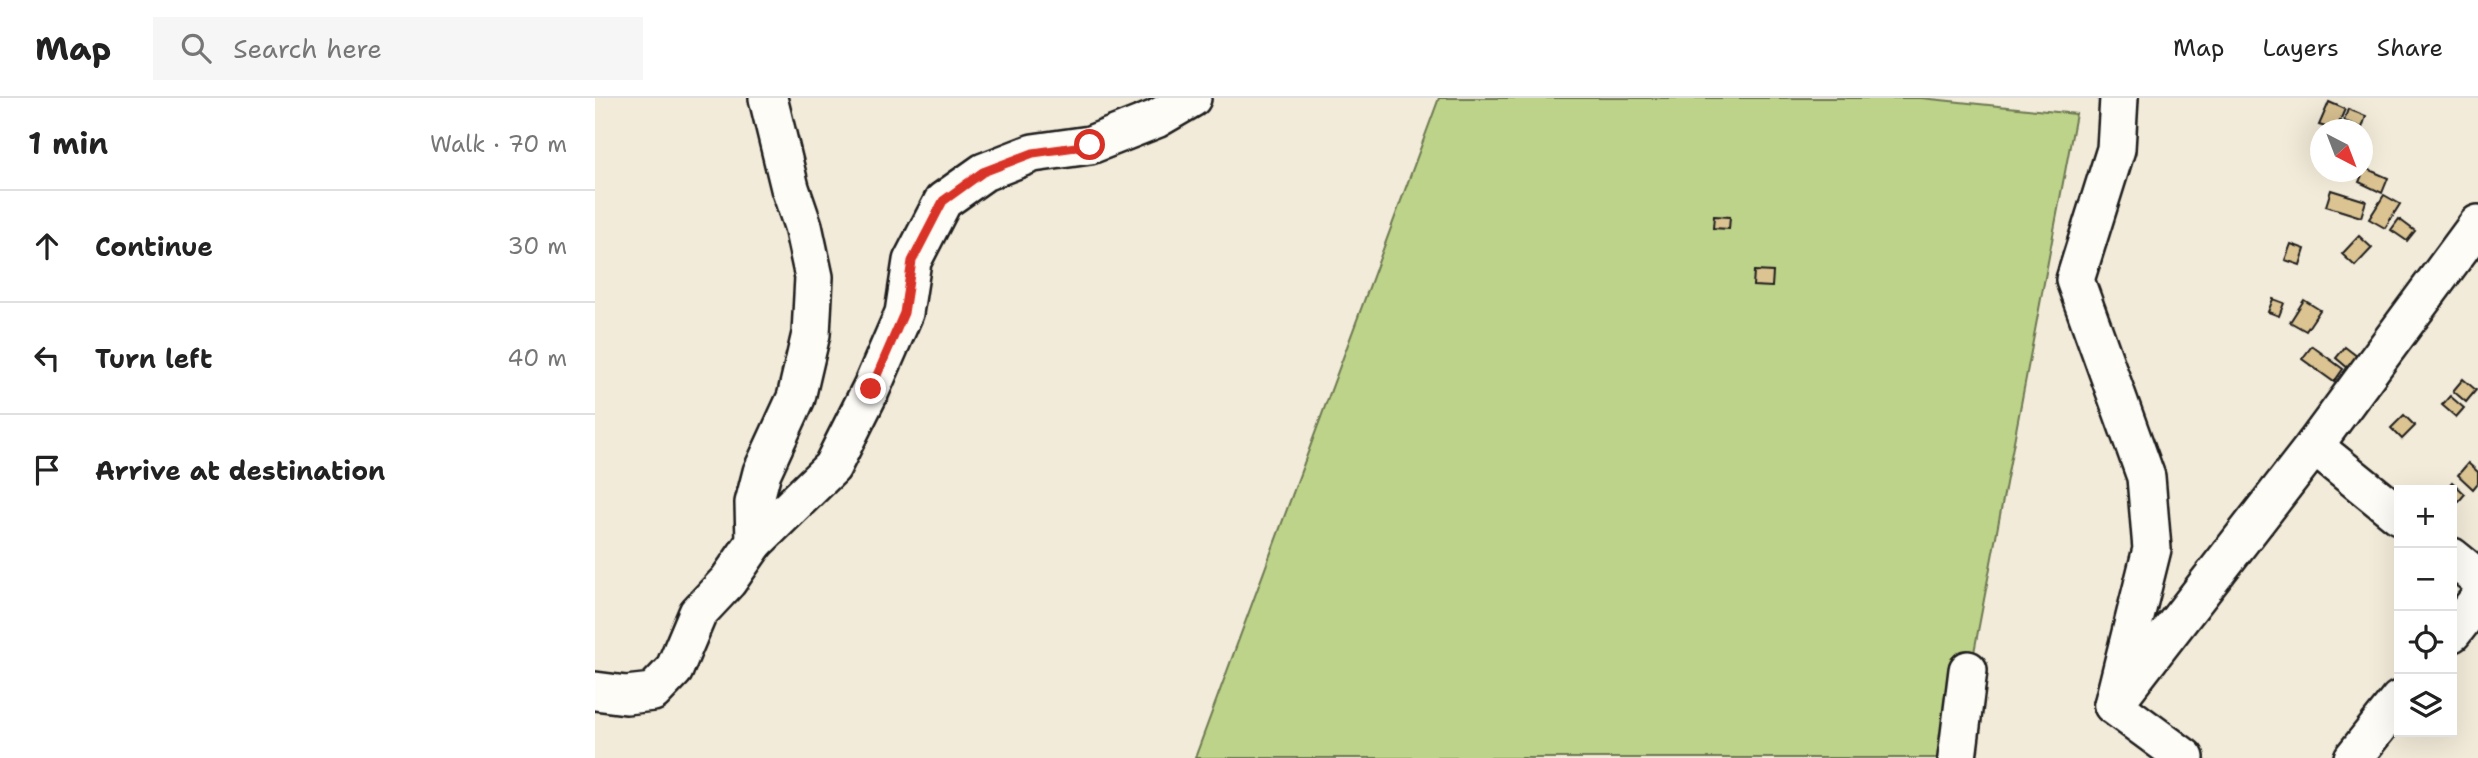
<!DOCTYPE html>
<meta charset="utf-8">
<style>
:root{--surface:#fff;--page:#f6f6f6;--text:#222;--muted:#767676;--line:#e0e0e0}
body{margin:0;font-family:"Shantell Sans",sans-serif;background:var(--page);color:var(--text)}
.controls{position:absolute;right:21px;bottom:21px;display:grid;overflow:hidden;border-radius:0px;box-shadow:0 7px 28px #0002}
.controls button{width:63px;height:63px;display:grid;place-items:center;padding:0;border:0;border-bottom:2px solid var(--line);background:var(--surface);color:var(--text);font:35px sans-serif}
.compass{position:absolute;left:1715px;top:21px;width:63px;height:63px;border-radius:50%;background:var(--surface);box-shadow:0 7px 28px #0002;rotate:138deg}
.stop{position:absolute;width:21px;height:21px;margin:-16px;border:5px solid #d93025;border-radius:50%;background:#fff}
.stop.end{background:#d93025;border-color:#fff;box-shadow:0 2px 7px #0008}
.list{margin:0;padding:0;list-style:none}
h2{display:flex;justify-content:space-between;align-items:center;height:91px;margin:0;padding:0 28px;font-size:30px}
h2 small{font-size:23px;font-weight:400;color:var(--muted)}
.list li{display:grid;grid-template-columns:46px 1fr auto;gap:21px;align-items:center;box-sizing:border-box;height:112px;padding:0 28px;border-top:2px solid var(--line)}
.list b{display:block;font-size:26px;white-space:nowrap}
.list em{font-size:23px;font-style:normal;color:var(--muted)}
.icon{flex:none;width:38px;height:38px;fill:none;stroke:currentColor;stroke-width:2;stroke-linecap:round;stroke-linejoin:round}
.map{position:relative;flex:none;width:1883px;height:660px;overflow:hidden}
header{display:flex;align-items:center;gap:42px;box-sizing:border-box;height:98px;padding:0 35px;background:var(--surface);border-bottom:2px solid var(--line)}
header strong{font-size:33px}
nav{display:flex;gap:38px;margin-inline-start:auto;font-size:24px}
.search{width:490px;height:63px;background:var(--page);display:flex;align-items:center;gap:18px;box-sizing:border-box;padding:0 24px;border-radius:0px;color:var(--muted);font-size:26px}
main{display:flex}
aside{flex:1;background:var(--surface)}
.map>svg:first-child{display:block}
</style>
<header>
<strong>Map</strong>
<div class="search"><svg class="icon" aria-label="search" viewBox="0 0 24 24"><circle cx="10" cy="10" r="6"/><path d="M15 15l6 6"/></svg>Search here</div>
<nav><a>Map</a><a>Layers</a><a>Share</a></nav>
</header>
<main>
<aside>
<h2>1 min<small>Walk · 70 m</small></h2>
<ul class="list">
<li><svg class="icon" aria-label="ahead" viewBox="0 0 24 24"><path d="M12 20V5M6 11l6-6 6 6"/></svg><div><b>Continue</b></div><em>30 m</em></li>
<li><svg class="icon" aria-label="left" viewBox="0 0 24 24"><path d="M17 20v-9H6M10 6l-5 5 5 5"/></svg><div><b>Turn left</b></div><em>40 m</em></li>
<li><svg class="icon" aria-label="arrive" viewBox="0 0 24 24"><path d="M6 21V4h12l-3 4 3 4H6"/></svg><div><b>Arrive at destination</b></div></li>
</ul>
</aside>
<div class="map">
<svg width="1883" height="660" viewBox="0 0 1883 660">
<rect width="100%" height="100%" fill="#f3ebd9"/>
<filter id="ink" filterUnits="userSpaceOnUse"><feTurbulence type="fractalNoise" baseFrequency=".0143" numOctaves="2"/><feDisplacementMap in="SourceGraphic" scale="14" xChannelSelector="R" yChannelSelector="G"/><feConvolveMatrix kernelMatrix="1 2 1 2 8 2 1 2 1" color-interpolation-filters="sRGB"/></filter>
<g filter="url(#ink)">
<!-- green -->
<polygon fill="#bdd389" stroke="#6c7852" stroke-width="2" points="844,0 1326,0 1481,16 1359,660 600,660"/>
<!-- building -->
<g fill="#dbc392" stroke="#1c1c1c" stroke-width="2">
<polygon points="1734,4 1750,11 1741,32 1724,27"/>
<polygon points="1753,11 1771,18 1767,30 1749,23"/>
<polygon points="1770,70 1793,80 1787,95 1764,84"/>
<polygon points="1736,92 1771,103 1766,119 1731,108"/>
<polygon points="1789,97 1805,106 1790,130 1774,121"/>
<polygon points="1119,118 1135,119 1134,131 1118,130"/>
<polygon points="1804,121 1820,133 1812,143 1796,132"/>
<polygon points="1764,138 1777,150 1760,168 1747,156"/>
<polygon points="1696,146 1710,151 1705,167 1690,162"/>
<polygon points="1159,173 1178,174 1177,189 1158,188"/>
<polygon points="1678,201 1689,205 1684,218 1673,214"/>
<polygon points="1709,202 1725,212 1711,233 1695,224"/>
<polygon points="1717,248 1748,271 1739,284 1707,261"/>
<polygon points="1750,249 1763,259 1754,271 1741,260"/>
<polygon points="1868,281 1881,292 1871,304 1858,293"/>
<polygon points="1855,298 1869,310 1861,319 1847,307"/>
<polygon points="1809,317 1820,328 1807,341 1796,330"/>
<polygon points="1873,365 1883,374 1883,385 1878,391 1863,377"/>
<polygon points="1857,384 1870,396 1858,410 1857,392 1850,392"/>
</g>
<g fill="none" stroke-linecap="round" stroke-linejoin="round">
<!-- minor casing -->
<g stroke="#1c1c1c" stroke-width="42">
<g id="minor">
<polyline points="1719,348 1804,417"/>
<polyline points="160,444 237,369 276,291 309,215 317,163 348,103 389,74 438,55 495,47 561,21 597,0"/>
<polyline points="1857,459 1883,480"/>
<polyline points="1857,535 1883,502"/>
<polyline points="0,593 31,597 58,594 79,572 103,515 133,483 160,444 159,405 167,374 201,300 216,236 219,179 208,128 195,90 173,0"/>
<polyline points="1526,597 1719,348 1883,126"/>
<polyline points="1518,607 1557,451 1551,379 1480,182 1521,51 1524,0"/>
<polyline points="1518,607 1590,660"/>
<polyline points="1362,660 1373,572"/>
<polyline points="1758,660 1804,602"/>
</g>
</g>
<!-- minor -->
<use href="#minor" stroke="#fdfcf7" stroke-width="37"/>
</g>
</g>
<g fill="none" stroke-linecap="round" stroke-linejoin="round" filter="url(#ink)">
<!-- route -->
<polyline stroke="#d93025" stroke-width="9" points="276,291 309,215 317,163 348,103 388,74 438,55 495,47"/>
</g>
</svg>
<div class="controls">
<button>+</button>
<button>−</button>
<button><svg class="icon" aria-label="locate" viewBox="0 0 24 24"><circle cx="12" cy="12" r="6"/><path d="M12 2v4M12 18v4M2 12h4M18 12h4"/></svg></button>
<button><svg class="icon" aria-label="layers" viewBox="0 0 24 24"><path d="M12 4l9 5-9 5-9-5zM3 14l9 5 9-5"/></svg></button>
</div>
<svg class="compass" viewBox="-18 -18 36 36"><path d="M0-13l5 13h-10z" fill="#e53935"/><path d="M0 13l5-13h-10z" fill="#767676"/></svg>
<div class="stop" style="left:495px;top:47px"></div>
<div class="stop end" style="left:276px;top:291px"></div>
</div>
</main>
